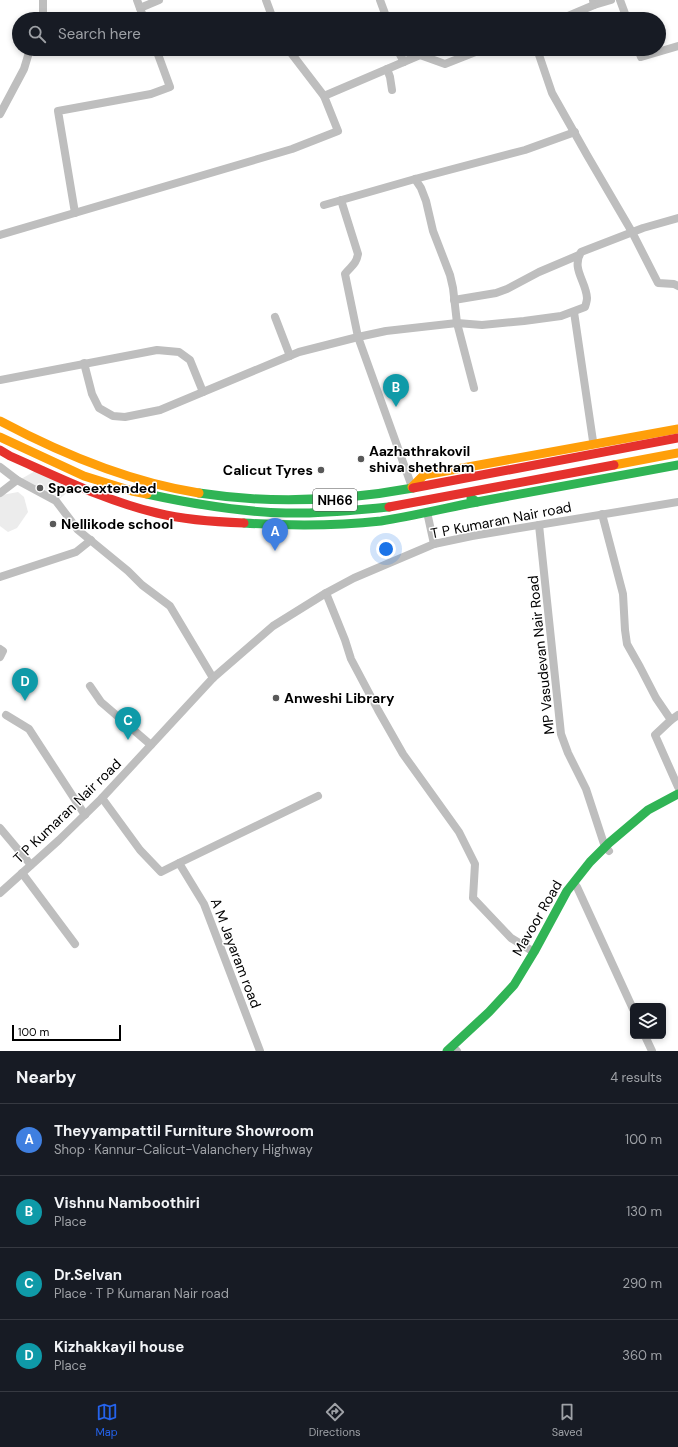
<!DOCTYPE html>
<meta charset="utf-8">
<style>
:root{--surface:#171b24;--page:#20242c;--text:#f1f3f6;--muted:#9ea1a6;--line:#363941;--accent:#2563eb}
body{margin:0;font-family:"DM Sans",sans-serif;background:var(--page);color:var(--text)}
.controls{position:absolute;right:12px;bottom:12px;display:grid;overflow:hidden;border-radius:6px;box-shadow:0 2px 6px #0003}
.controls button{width:36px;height:36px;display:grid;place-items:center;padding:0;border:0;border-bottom:1px solid var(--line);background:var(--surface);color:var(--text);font:20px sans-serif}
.scale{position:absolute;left:12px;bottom:10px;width:109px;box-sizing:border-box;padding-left:4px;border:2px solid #000;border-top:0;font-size:11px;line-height:14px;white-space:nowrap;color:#000;-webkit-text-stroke:3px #fff;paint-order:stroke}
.you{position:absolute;left:386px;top:549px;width:14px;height:14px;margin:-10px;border:3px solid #fff;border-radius:50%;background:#1a73e8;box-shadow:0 0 0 6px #1a73e833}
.badge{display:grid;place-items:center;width:26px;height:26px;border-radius:50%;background:var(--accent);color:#fff;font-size:13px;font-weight:700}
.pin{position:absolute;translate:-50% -33px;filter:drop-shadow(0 1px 2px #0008)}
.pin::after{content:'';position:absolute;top:21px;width:14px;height:12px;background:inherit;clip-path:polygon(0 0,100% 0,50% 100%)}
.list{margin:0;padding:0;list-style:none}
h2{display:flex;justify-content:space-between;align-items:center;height:52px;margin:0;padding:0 16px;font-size:17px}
h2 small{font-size:13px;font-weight:400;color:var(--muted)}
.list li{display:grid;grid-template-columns:26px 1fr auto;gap:12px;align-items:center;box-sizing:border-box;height:72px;padding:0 16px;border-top:1px solid var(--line)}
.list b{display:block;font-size:15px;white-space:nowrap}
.list p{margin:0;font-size:13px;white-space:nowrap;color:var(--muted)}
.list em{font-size:13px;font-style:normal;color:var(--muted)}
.icon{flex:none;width:22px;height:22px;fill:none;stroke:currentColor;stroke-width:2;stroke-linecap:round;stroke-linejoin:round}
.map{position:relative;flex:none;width:678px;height:1051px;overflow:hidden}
.search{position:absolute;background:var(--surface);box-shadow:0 2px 6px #0003;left:12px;right:12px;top:12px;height:44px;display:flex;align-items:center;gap:10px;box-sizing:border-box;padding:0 14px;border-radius:22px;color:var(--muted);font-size:15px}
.sheet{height:340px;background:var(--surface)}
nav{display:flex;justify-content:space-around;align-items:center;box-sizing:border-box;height:56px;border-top:1px solid var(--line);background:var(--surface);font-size:11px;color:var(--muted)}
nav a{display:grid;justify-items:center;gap:2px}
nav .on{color:var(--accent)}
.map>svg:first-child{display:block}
</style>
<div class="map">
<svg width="678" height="1051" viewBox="0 0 678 1051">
<rect width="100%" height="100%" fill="#fff"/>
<!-- green -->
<g fill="#ececec">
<polygon points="44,466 73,488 58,500 21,479"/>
<polygon points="18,492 24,497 28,512 17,528 8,532 0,526 0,497 2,495"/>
</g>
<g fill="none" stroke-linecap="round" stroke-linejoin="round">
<!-- street -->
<g stroke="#bebebe" stroke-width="8">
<polyline points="137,0 144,19"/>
<polyline points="266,0 273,19"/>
<polyline points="380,0 387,19"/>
<polyline points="593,0 594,5 611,0"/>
<polyline points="620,0 627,19"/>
<polyline points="140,8 159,0"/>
<polyline points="43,19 43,0"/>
<polyline points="132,19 143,15"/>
<polyline points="561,19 594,5"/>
<polyline points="288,49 324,96"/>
<polyline points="397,49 404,62"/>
<polyline points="537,49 552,93 587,155 632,232 658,283 674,284 678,286"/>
<polyline points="638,49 641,57 678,46"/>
<polyline points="387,69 390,77 392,90"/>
<polyline points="0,114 24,69 30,49"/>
<polyline points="415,179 421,188 426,201 433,231 450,275 453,288 457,323 474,388"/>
<path d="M341,200L358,254C356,265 351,266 345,274L358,337L412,487"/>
<polyline points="324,205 415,179 525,150 575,132"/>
<polyline points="75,213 58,111 151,94 170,87 156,49"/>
<polyline points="0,235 292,149 338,131 324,96 420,55 445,64 483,49"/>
<polyline points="454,300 496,293 507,289 539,272 579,255"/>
<polyline points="574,312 593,441"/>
<polyline points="275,317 290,356"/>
<path d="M84,363L92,394L99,408L113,416L125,417L160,410L299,352L358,337L386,331L457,323L482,325L524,321L561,316L585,307C586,304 587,301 587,298C586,281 571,269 581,252L643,228L678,218"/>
<polyline points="0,380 157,350 179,352 190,360 203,392"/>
<polyline points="0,467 17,480 56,501 78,530 128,571 142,585 170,606 213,678"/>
<polyline points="0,493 17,480"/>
<polyline points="427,512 434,544"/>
<polyline points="602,514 623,594 625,630 627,644 640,667 656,698 671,720 655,735 678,787"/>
<polyline points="539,525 561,734 568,753 586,789 605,847 609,851"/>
<polyline points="0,577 76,552 91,540"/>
<polyline points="326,593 345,640 351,659 378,710 403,754 459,832 475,864 473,898 511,938 534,952"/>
<polyline points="0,649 3,651 0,657"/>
<polyline points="90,686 101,702 151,745"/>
<polyline points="6,715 29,729 85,815"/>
<polyline points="671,720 678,715"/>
<polyline points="102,798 140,850 161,872 179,863 204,904 260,1051"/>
<polyline points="0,828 31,865"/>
<polyline points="179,863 318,796"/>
<polyline points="22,873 75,944"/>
<polyline points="577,887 633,1009"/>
<polyline points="0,893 59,840 102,798 213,678 273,626 326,593 354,578 434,544 472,536 678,502"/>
<polyline points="645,1036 652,1051"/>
<polyline points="456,1050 457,1051"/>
</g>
<!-- fast -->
<g stroke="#30b455" stroke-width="9">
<path d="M199,493C270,504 342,501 413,488"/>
<path d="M147,494C193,504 239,512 286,513C320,514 354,510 389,507"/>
<polyline points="471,498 477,502 678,465"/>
<path d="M244,523C290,526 336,526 381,521C414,516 445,508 477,502"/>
<polyline points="447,1051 489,1012 514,985 534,952 567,891 590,862 609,843 648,810 678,794"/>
</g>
<!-- slow -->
<g stroke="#ff9f0a" stroke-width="9">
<path d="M0,421C62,454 128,482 199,493"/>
<polyline points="0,437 84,476 132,491 147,494"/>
<polyline points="614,465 678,453"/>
<polyline points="412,487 424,475 678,429"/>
</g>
<!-- jam -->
<g stroke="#e5322d" stroke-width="9">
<path d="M0,450L10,456C58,477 106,501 157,513C186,520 215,522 244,523"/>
<polyline points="413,488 678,438"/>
<polyline points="389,507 614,465"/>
</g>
</g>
<!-- markers -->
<g fill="#595959" stroke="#fff" stroke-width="1.5">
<circle cx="361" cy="459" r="4"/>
<circle cx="321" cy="470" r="4"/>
<circle cx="40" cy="488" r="4"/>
<circle cx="53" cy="524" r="4"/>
<circle cx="276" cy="698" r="4"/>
</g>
<g text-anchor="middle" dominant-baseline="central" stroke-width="3" stroke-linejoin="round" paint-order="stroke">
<!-- shield labels -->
<rect fill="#fff" stroke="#4c4c4c" stroke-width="1" x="313" y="489" width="44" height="22" rx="3"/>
<g font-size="13" font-weight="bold" fill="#000">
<text x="335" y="500">NH66</text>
</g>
<!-- poi labels -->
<g font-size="14" font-weight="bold" fill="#000" stroke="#fff" text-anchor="start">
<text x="369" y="451">Aazhathrakovil<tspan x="369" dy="16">shiva shethram</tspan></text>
<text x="313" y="470" text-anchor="end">Calicut Tyres</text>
<text x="48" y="488">Spaceextended</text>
<text x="61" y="524">Nellikode school</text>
<text x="284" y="698">Anweshi Library</text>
</g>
<!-- street labels -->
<g font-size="14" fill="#000" stroke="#fff">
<text transform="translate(501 520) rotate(-11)">T P Kumaran Nair road</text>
<text transform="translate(541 655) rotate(-96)">MP Vasudevan Nair Road</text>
<text transform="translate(67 811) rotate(-44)">T P Kumaran Nair road</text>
<text transform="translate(537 918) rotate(-60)">Mavoor Road</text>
<text transform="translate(236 953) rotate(69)">A M Jayaram road</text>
</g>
</g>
</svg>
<div class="controls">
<button><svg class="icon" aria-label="layers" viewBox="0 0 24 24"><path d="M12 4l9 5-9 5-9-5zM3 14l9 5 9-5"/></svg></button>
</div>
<div class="scale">100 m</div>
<div class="you"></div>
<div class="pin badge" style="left:275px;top:551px;background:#3f7fe0">A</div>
<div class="pin badge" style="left:396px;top:407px;background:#0f9aa8">B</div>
<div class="pin badge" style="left:128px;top:740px;background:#0f9aa8">C</div>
<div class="pin badge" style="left:25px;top:701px;background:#0f9aa8">D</div>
<div class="search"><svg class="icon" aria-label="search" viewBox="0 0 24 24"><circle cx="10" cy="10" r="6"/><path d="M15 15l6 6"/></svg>Search here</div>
</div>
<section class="sheet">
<h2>Nearby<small>4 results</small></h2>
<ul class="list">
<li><span class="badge" style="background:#3f7fe0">A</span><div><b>Theyyampattil Furniture Showroom</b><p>Shop · Kannur-Calicut-Valanchery Highway</p></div><em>100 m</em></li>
<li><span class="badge" style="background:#0f9aa8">B</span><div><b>Vishnu Namboothiri</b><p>Place</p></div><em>130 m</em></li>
<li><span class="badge" style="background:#0f9aa8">C</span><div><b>Dr.Selvan</b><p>Place · T P Kumaran Nair road</p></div><em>290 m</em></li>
<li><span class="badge" style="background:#0f9aa8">D</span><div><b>Kizhakkayil house</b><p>Place</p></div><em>360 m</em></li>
</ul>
</section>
<nav>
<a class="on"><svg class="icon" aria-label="map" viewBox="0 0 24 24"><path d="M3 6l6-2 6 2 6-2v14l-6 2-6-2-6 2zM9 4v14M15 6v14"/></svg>Map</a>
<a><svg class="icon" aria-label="directions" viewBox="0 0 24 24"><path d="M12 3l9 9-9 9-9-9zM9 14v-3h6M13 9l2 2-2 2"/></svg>Directions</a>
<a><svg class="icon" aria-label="saved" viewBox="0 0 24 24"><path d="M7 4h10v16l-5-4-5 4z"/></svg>Saved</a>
</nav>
